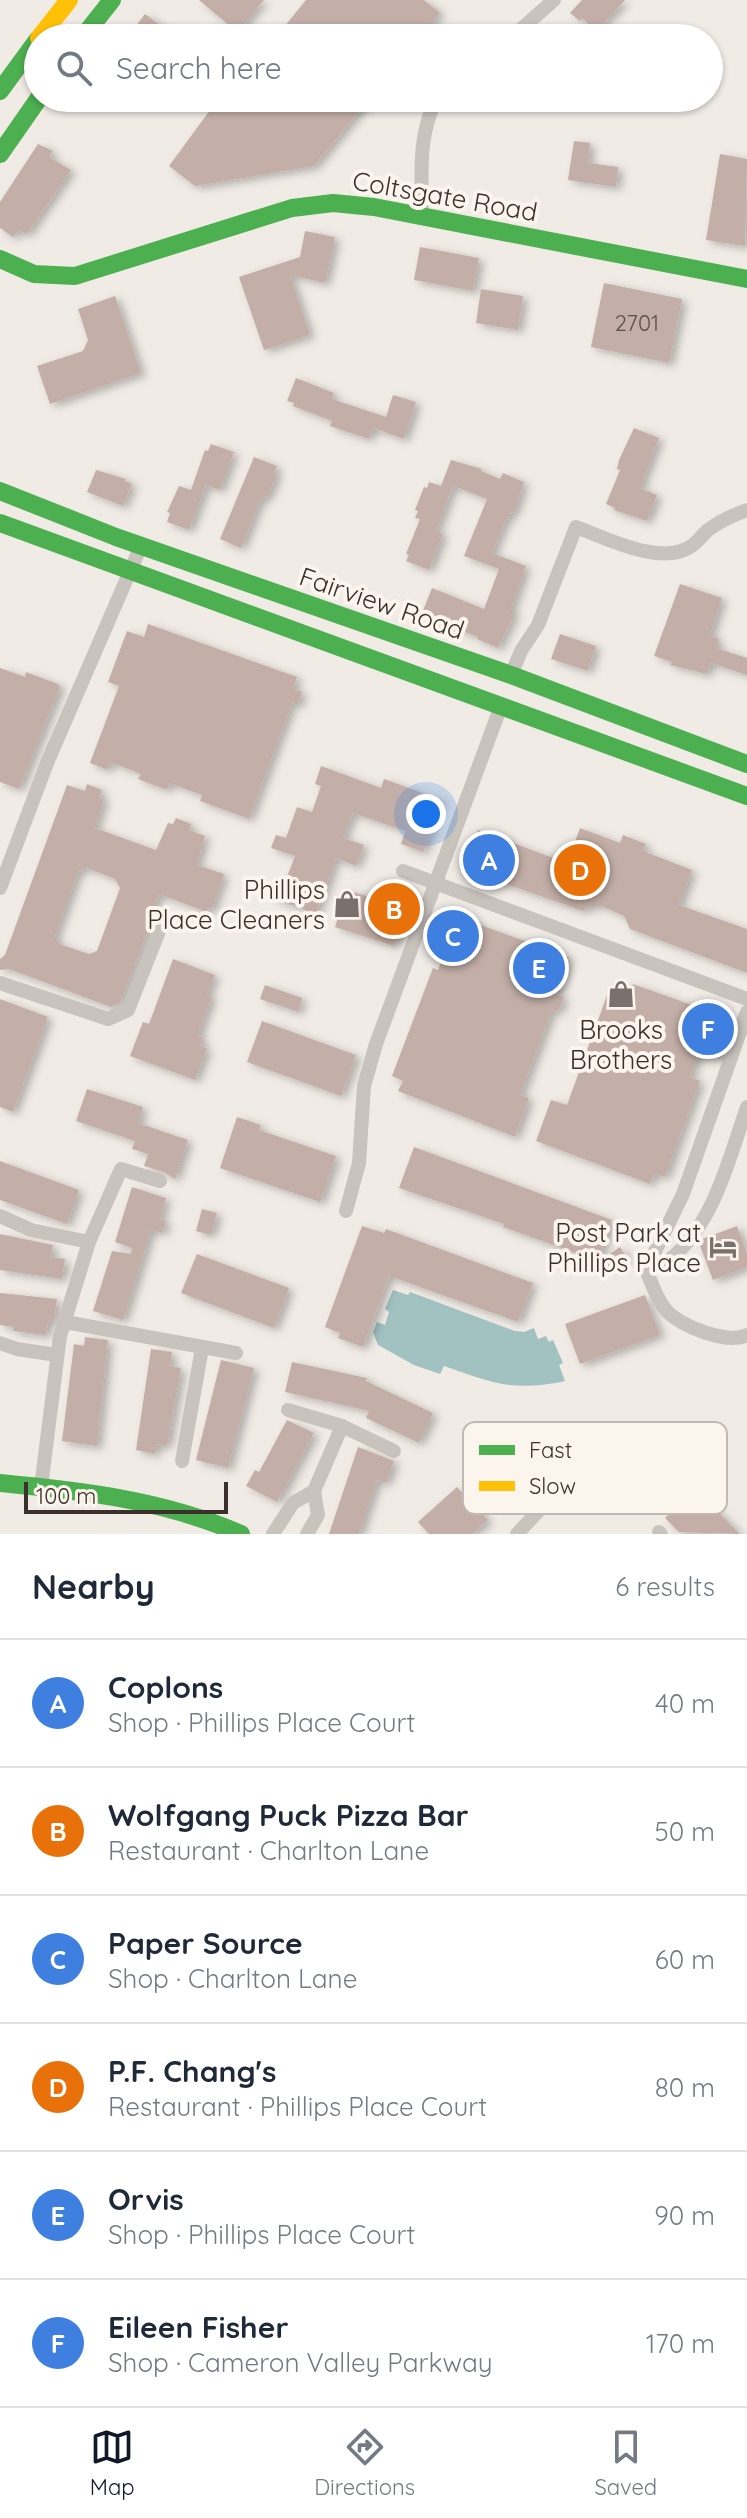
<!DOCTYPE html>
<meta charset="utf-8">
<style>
:root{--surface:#fff;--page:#f6f6f7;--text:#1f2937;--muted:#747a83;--line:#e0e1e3;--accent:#111827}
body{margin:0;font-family:Quicksand,sans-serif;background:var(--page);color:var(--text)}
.scale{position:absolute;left:24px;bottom:20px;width:204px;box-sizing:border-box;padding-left:8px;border:4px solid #3b302b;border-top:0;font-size:22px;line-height:28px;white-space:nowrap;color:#3b302b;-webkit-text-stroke:6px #fbf5ee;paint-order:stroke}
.you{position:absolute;left:426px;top:814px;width:28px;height:28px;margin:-20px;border:6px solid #fff;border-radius:50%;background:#1a73e8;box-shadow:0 0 0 12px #1a73e833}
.badge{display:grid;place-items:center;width:52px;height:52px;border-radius:50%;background:var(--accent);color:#fff;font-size:26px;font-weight:700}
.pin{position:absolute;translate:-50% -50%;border:4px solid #fff;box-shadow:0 2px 8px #0006}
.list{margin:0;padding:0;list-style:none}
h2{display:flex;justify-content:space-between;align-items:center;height:104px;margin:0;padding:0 32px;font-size:34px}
h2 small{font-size:26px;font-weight:400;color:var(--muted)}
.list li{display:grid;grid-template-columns:52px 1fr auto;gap:24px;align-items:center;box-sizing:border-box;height:128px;padding:0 32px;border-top:2px solid var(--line)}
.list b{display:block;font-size:30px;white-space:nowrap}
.list p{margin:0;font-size:26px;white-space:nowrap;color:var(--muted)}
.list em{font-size:26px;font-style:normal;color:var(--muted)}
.icon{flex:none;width:44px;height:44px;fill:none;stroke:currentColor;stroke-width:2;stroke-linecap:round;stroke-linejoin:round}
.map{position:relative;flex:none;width:747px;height:1534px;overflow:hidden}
.search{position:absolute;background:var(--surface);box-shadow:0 2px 6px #0004;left:24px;right:24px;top:24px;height:88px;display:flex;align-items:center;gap:20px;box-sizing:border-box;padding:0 28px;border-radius:44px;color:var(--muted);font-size:30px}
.sheet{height:872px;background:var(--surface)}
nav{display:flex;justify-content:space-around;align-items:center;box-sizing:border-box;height:112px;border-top:2px solid var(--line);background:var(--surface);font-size:22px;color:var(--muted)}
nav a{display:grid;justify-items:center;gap:4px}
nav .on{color:var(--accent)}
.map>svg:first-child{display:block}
</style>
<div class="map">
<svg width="747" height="1534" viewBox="0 0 747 1534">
<defs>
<filter id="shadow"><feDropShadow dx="5" dy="3" stdDeviation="4" flood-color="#0004"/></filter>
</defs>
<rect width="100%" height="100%" fill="#f0ebe5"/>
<!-- water -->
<path fill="#a1c2c1" d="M393,1290L408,1295L410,1292L515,1331L524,1332L534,1328L538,1339L546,1336L549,1342L553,1340L563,1363L559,1365L565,1381C511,1392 494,1383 444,1366L440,1374L414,1365L378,1345L373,1332L377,1322L385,1325L389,1312L385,1309Z"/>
<!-- building -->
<g fill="#c3afa7" fill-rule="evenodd" filter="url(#shadow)">
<polygon points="199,0 264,0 237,32"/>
<polygon points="306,0 424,0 440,13 420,38 275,38"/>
<polygon points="582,0 625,0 599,28 595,25 593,28 582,18 580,21 570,13"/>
<polygon points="145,14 177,38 127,38"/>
<polygon points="219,98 370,98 314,166 195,186 169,166"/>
<polygon points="574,141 590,143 588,163 618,167 616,187 568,180"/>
<polygon points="38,144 53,151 49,157 71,170 27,234 19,230 13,237 0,228 0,202"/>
<polygon points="720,154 747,159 745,246 706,240"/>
<polygon points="305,231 335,237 325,283 290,275 310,335 264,350 239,277 300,257"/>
<polygon points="420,247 479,258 473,291 414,280"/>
<polygon points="604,283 682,299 669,363 591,347"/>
<polygon points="481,289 523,296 518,330 476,323"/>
<polygon points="115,296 141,373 50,404 37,366 83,351 88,340 78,309"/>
<polygon points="296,378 334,393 332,399 386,417 393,395 416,402 404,439 373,428 369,439 330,426 332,421 293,406 294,403 287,401"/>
<polygon points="634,428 659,438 640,488 657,495 647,521 614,510 615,508 606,504 620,470 617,469 619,460"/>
<polygon points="211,444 234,452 220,490 206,485 189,530 167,522 170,513 167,512 179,486 191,490 205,450 208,451"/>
<polygon points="254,457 277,466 274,473 277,474 267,498 264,497 259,503 241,548 220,539"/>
<polygon points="451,460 482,469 481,471 500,479 503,473 524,482 514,513 511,512 508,520 506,519 492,553 526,566 511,609 513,610 513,617 498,648 477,639 478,637 430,619 431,616 422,613 432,588 484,609 499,569 464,556 487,499 453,486 436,531 443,534 429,570 406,561 409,555 406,554 420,519 415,518 418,511 415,510 424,487 427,488 429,482 441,486"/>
<polygon points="96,470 126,479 125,481 132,484 123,506 87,492"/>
<polygon points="680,584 722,598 710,635 719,639 716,648 747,658 747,675 711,663 707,674 670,665 672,662 654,656"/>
<polygon points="148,624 297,677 293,688 302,692 298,705 292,703 249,819 200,801 202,795 169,783 167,790 138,779 141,774 110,762 108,770 90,763 119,686 108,682 127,631 144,637"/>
<polygon points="560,634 596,646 588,671 551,659"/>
<polygon points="0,668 25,677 26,672 58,684 60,687 19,789 0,782"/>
<polygon points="321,766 381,788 384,779 442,800 423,852 401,844 405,831 353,813 343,838 364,845 356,866 336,858 316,914 273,898 280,880 285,882 295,856 271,848 276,835 286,838 297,807 312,812 321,786 315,784"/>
<path d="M87,784L102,790L99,797L104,799L95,828L156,850L168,823L173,824L176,818L191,824L189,830L205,836L197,865L224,874L212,909L208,908L207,912L159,894L148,925L150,926L120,1003L111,1007L9,969L0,970V959L5,955L67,785L85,791ZM87,868L115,879L120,888L97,951L89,954L59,944L55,936L78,872Z"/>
<polygon points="580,828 620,843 623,835 646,844 643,851 692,870 679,905 747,929 747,973 630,929 624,916 602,906 590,906 583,911 464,869 478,830 567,863"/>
<polygon points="347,890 385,902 388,894 409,901 394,946 335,927"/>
<polygon points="458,917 569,957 556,994 564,997 558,1012 552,1010 520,1095 529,1098 515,1137 398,1091 403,1081 392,1076 433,968 438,970"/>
<polygon points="173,959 215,975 207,995 212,996 198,1035 203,1037 200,1046 207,1048 195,1080 130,1056 143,1022 149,1024"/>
<polygon points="633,984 734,1020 720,1059 699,1052 690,1077 700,1081 665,1177 654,1174 650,1184 536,1141 551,1100 567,1105 609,990 620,994 623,985 632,988"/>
<polygon points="265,985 302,998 298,1012 260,999"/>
<polygon points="0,999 48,1017 13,1112 0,1107"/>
<polygon points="262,1021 356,1055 341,1096 247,1062"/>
<polygon points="87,1089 143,1107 138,1123 188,1140 175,1179 164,1172 144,1166 148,1154 132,1149 135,1141 76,1121"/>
<polygon points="237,1117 261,1125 259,1130 336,1156 320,1202 220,1168"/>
<polygon points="414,1147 612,1220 598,1261 503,1227 504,1224 399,1188"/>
<polygon points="0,1161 79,1190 67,1224 0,1200"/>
<polygon points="132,1187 166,1198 160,1219 166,1221 162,1233 151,1230 123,1320 93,1311 112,1251 131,1254 132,1248 115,1242"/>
<polygon points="202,1209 217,1213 211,1235 196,1231"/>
<polygon points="362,1226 384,1233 386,1229 533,1283 518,1322 389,1276 363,1347 338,1338 340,1333 325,1327"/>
<polygon points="737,1226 747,1254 747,1267 713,1280 699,1243 702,1239"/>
<polygon points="0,1234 53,1245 51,1257 65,1259 62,1279 0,1270"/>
<polygon points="620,1247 627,1258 611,1268 599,1261"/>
<polygon points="197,1254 289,1288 274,1328 181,1293"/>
<polygon points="0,1293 57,1299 54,1322 48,1321 46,1335 13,1331 14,1327 0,1325"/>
<polygon points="645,1295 660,1335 580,1364 565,1324"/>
<polygon points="85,1337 108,1340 97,1446 62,1441 74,1344 84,1346"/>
<polygon points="151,1349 172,1352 170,1366 181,1368 167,1446 157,1444 155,1454 136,1450"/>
<polygon points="221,1360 254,1368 228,1468 196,1460"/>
<polygon points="292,1362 367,1378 366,1381 433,1413 419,1443 366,1418 369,1411 285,1392"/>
<polygon points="287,1420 314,1433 277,1502 246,1486 255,1470 259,1472"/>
<polygon points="358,1447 394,1461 386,1483 377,1480 359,1534 329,1534"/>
<polygon points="457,1487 488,1520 472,1534 429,1534 418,1522"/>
<polygon points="695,1489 740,1534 679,1532 665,1518"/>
</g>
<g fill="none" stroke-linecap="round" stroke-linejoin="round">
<!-- street -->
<g stroke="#c9c3be" stroke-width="14">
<polyline points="511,38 554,0"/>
<path d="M422,216C422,175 417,136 437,98"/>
<path d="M511,675L521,651L538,625L576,527C606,538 660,566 690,547C697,543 702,535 708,530C720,521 733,515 747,510"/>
<polyline points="403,871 747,999"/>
<polyline points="0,888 47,763 141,546"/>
<polyline points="0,983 108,1019 128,1010 163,921"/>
<path d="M747,1012L683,1194L646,1270C654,1267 663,1265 669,1260C714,1225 729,1158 747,1107"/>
<polyline points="346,1211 359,1163 364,1086 376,1044 501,706"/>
<polyline points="0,1216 31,1230 89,1242"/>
<path d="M646,1270C652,1283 656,1299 666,1310C679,1326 728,1345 747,1335"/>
<polyline points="65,1322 236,1353"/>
<polyline points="0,1343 17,1349 57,1355"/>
<polyline points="288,1410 342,1426 394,1451"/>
<polyline points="182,1461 202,1348"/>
<polyline points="41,1487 60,1336 89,1242 121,1169 160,1181"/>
<polyline points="314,1491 342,1426"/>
<polyline points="659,1532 661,1534"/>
<polyline points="273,1534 293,1503 314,1491 318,1515 307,1534"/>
<polyline points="517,1534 568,1479 602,1432"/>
</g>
<!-- fast -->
<g stroke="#4caf50" stroke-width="18">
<polyline points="82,38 112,0"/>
<polyline points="0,91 38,39"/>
<polyline points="0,154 39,98"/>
<polyline points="0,259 34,274 75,276 292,208 333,203 374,207 747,279"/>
<polyline points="0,491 116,537 511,675 747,764"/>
<polyline points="0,523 747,796"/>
<path d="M0,1483C83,1491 164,1500 241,1534"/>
</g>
<!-- slow -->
<polyline stroke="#ffc107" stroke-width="18" points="39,38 69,0"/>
</g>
<!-- icons -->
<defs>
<g id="shop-bare" transform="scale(2.16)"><path d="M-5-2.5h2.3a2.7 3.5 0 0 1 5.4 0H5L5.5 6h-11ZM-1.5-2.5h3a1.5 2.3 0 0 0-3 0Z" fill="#7a716c" stroke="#fbf5ee" stroke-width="2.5" paint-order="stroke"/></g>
<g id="hotel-bare" transform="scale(2.16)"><path d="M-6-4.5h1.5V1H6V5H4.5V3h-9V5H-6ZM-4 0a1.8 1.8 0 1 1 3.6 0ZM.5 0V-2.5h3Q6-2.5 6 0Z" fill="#7a716c" stroke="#fbf5ee" stroke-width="2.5" paint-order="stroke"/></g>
</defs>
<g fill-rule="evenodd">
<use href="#shop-bare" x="347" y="904"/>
<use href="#shop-bare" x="621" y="994"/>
<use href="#hotel-bare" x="723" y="1247"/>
</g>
<g text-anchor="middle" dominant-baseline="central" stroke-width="8" stroke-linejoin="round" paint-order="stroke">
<!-- number labels -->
<g font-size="22" fill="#5d504a">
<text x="637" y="323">2701</text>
</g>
<!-- street labels -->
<g font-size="26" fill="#3b302b" stroke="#fbf5ee">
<text transform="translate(445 196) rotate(10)">Coltsgate Road</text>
<text transform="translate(382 603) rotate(19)">Fairview Road</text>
</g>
<!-- poi labels -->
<g font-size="26" fill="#3b302b" stroke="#fbf5ee" text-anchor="end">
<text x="325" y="889">Phillips<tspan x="325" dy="30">Place Cleaners</tspan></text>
<text x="621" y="1029" text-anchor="middle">Brooks<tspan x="621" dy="30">Brothers</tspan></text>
<text x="701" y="1232">Post Park at<tspan x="701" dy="30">Phillips Place</tspan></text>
</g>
</g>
<!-- legend -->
<rect x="463" y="1422" width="264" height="92" rx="12" fill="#fbf5ee" stroke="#c1bab4" stroke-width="2"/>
<rect x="479" y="1445" width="36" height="10" fill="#4caf50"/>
<rect x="479" y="1481" width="36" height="10" fill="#ffc107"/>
<g font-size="22" fill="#3b302b">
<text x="529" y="1458">Fast</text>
<text x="529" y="1494">Slow</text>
</g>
</svg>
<div class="scale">100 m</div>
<div class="you"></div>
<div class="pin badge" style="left:489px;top:860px;background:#3f7fe0">A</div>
<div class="pin badge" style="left:394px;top:909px;background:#e8710a">B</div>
<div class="pin badge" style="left:453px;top:936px;background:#3f7fe0">C</div>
<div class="pin badge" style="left:580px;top:870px;background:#e8710a">D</div>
<div class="pin badge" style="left:539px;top:968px;background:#3f7fe0">E</div>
<div class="pin badge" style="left:708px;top:1029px;background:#3f7fe0">F</div>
<div class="search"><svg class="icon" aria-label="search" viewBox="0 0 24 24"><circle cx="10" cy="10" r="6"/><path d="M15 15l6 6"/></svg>Search here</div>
</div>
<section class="sheet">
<h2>Nearby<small>6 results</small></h2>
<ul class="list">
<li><span class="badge" style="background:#3f7fe0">A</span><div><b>Coplons</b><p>Shop · Phillips Place Court</p></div><em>40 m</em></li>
<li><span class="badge" style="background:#e8710a">B</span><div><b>Wolfgang Puck Pizza Bar</b><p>Restaurant · Charlton Lane</p></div><em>50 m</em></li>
<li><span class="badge" style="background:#3f7fe0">C</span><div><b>Paper Source</b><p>Shop · Charlton Lane</p></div><em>60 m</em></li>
<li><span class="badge" style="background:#e8710a">D</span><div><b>P.F. Chang's</b><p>Restaurant · Phillips Place Court</p></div><em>80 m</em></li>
<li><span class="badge" style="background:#3f7fe0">E</span><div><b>Orvis</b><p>Shop · Phillips Place Court</p></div><em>90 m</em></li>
<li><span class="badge" style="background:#3f7fe0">F</span><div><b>Eileen Fisher</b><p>Shop · Cameron Valley Parkway</p></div><em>170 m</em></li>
</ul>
</section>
<nav>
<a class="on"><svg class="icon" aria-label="map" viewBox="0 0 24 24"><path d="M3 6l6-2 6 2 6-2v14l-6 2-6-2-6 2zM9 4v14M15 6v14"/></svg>Map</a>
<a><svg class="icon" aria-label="directions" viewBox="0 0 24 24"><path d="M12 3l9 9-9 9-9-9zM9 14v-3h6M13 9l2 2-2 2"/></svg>Directions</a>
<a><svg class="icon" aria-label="saved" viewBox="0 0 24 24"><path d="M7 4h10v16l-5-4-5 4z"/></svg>Saved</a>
</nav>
